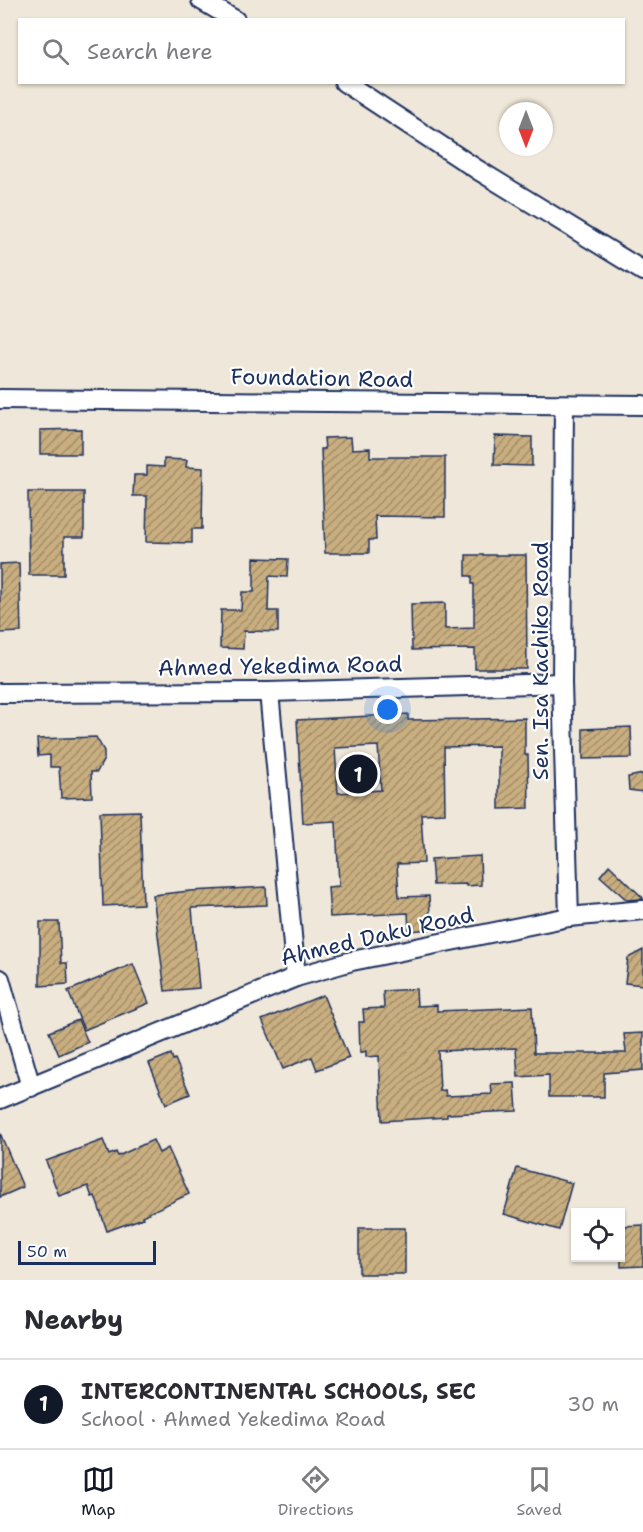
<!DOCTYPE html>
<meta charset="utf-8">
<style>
:root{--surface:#fff;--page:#f7f7f7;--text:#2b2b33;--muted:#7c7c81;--line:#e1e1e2;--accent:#111827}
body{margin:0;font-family:"Shantell Sans",sans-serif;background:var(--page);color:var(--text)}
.controls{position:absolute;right:18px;bottom:18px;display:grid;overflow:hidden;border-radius:0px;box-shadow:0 2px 4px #0004}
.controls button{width:54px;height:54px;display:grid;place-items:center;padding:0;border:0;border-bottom:2px solid var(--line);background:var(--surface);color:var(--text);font:30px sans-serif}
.compass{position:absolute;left:499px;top:102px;width:54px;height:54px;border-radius:50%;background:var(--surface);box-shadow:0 2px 4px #0004;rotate:180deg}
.scale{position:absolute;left:18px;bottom:15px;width:138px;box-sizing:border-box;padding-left:6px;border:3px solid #1b2f5e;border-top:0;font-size:16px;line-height:21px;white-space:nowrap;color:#1b2f5e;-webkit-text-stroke:4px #fff;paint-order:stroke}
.you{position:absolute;left:388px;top:710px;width:21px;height:21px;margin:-15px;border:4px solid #fff;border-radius:50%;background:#1a73e8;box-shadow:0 0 0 9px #1a73e833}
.badge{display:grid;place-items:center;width:39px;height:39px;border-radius:50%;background:var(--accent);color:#fff;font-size:20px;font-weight:700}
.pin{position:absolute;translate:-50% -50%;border:3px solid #fff;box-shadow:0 2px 6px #0006}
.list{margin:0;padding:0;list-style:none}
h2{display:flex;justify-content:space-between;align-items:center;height:78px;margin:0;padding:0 24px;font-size:26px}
h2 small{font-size:20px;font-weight:400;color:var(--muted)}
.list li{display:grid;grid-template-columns:39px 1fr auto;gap:18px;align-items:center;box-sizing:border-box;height:90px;padding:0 24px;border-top:2px solid var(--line)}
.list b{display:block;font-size:22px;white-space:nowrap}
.list p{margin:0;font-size:20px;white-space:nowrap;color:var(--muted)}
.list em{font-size:20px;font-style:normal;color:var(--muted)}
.icon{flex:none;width:33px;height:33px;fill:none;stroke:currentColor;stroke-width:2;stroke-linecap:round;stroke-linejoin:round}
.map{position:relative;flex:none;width:643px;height:1280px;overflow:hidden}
.search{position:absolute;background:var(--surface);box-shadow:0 2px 4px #0004;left:18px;right:18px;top:18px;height:66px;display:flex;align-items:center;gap:15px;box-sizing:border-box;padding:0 21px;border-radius:0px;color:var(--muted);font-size:22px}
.sheet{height:168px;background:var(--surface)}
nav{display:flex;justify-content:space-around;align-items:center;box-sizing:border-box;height:84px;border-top:2px solid var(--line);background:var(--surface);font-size:16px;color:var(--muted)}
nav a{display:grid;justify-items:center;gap:3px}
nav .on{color:var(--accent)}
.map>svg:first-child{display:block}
</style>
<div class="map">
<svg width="643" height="1280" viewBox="0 0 643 1280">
<defs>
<pattern id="building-hatch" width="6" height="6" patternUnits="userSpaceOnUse" patternTransform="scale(1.5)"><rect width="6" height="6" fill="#c9ae7f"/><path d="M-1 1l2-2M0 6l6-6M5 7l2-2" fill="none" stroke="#a28e6b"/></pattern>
</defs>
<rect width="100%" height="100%" fill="#efe7d9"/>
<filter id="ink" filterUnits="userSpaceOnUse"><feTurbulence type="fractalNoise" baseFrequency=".0167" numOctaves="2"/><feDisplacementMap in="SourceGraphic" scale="12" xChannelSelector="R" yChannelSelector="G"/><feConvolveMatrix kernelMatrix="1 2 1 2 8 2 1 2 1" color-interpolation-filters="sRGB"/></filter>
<g filter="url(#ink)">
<!-- building -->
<g fill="url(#building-hatch)" stroke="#1b2f5e" stroke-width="1.5" fill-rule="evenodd">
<polygon points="81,429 81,454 40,454 40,430"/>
<polygon points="495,436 532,437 532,466 494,465"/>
<polygon points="351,437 352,449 370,448 370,457 445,457 445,517 375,516 376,540 369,540 369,553 325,553 321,449 325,449 324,438"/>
<polygon points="164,459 187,460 186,467 203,468 202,529 192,529 192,543 146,542 147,496 133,496 134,475 147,475 147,466 164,467"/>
<polygon points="28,492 84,492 84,537 64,537 64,575 29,575"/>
<polygon points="466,555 526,555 527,669 475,669 475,649 412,650 411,604 445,603 445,629 474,628 474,584 472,584 472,576 466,576"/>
<polygon points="254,558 288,559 287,577 269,576 268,611 278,611 278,632 244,631 243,649 220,648 221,610 241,610 242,592 254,592"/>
<polygon points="19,563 21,632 0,633 0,564"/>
<path d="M408,714V720L525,718V755H528L529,808L499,809V746L444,747L445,813L421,814L424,863L397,864L399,897L429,896L431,929L409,931L408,913L330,917L328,887L339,886L336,821L303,823L297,720ZM378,746L381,790L338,793L335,748Z"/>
<polygon points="631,727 632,758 583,759 583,729"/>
<polygon points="96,737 104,751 104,759 97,772 91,772 92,797 61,798 59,767 50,767 50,755 38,756 37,739"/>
<polygon points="643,774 643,792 629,790 628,777"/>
<polygon points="140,811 143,904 103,906 100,812"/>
<polygon points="480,856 481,885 466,886 466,884 433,885 431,859"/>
<polygon points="609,865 643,898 642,899 627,900 600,876"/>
<polygon points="266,887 267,905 192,908 199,988 165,991 153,895 190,891"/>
<polygon points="40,922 59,922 61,963 67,963 68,984 40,986"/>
<polygon points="643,950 643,985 625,983 628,958"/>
<polygon points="133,964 149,1003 84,1030 68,991"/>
<polygon points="416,989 417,1006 437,1005 437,1011 532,1007 534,1053 626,1053 624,1034 643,1033 643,1070 604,1073 604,1097 549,1097 549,1075 518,1077 516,1048 438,1051 440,1091 445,1090 446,1096 492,1094 491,1084 515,1083 517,1111 447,1114 447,1117 382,1121 379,1056 366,1057 366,1051 360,1053 359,1022 364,1022 363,1009 384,1008 383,991"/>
<polygon points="323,995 349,1058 317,1070 312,1057 283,1069 262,1020"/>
<polygon points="78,1020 88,1042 59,1055 49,1032"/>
<polygon points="171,1054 173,1060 175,1059 190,1094 166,1104 149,1063"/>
<polygon points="0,1133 23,1187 0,1197"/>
<polygon points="103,1140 109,1155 116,1152 118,1156 153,1140 159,1153 168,1148 189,1194 142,1216 143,1218 107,1231 95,1196 92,1197 88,1186 59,1196 46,1161"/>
<polygon points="517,1168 572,1183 559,1230 504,1214"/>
<polygon points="643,1225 643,1266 621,1267 621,1226"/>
<rect x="359" y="1228" width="46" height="46"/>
</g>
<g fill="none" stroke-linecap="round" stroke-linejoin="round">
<!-- minor casing -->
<g stroke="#1b2f5e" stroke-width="22">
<g id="minor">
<polyline points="201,0 235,20"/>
<polyline points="344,82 478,170 643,271"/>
<polyline points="0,399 643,405"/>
<polyline points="564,405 562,683 569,917"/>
<polyline points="269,692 296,977"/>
<polyline points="0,693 269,692 562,683"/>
<polyline points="0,979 31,1087"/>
<polyline points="0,1099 296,977 352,961 569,917 643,910"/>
</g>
</g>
<!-- minor -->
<use href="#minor" stroke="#fff" stroke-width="18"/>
</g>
</g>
<g text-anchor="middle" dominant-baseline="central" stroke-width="4.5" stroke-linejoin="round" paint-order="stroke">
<!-- street labels -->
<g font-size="22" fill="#1b2f5e" stroke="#fff">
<text transform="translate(322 378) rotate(1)">Foundation Road</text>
<text transform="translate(540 661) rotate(-90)">Sen. Isa Kachiko Road</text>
<text transform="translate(280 666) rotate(-1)">Ahmed Yekedima Road</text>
<text transform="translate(377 936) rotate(-13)">Ahmed Daku Road</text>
</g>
</g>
</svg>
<div class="controls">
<button><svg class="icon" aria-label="locate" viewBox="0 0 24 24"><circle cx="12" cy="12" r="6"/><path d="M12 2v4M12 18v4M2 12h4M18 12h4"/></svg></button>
</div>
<svg class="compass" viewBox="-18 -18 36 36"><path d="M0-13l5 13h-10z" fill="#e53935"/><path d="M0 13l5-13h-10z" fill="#7c7c81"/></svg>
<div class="scale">50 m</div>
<div class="you"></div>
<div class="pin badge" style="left:358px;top:774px">1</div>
<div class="search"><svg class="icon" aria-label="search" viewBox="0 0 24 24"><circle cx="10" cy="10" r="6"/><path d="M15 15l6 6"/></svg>Search here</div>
</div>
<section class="sheet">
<h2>Nearby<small></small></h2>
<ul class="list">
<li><span class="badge">1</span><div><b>INTERCONTINENTAL SCHOOLS, SEC</b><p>School · Ahmed Yekedima Road</p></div><em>30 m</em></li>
</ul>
</section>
<nav>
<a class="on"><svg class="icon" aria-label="map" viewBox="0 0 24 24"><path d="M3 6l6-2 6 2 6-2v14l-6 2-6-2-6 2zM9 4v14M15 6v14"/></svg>Map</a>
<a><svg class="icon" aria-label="directions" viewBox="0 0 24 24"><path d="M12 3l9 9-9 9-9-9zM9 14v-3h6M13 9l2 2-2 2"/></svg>Directions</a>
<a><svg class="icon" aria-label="saved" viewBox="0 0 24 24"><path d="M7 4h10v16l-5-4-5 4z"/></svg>Saved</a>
</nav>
